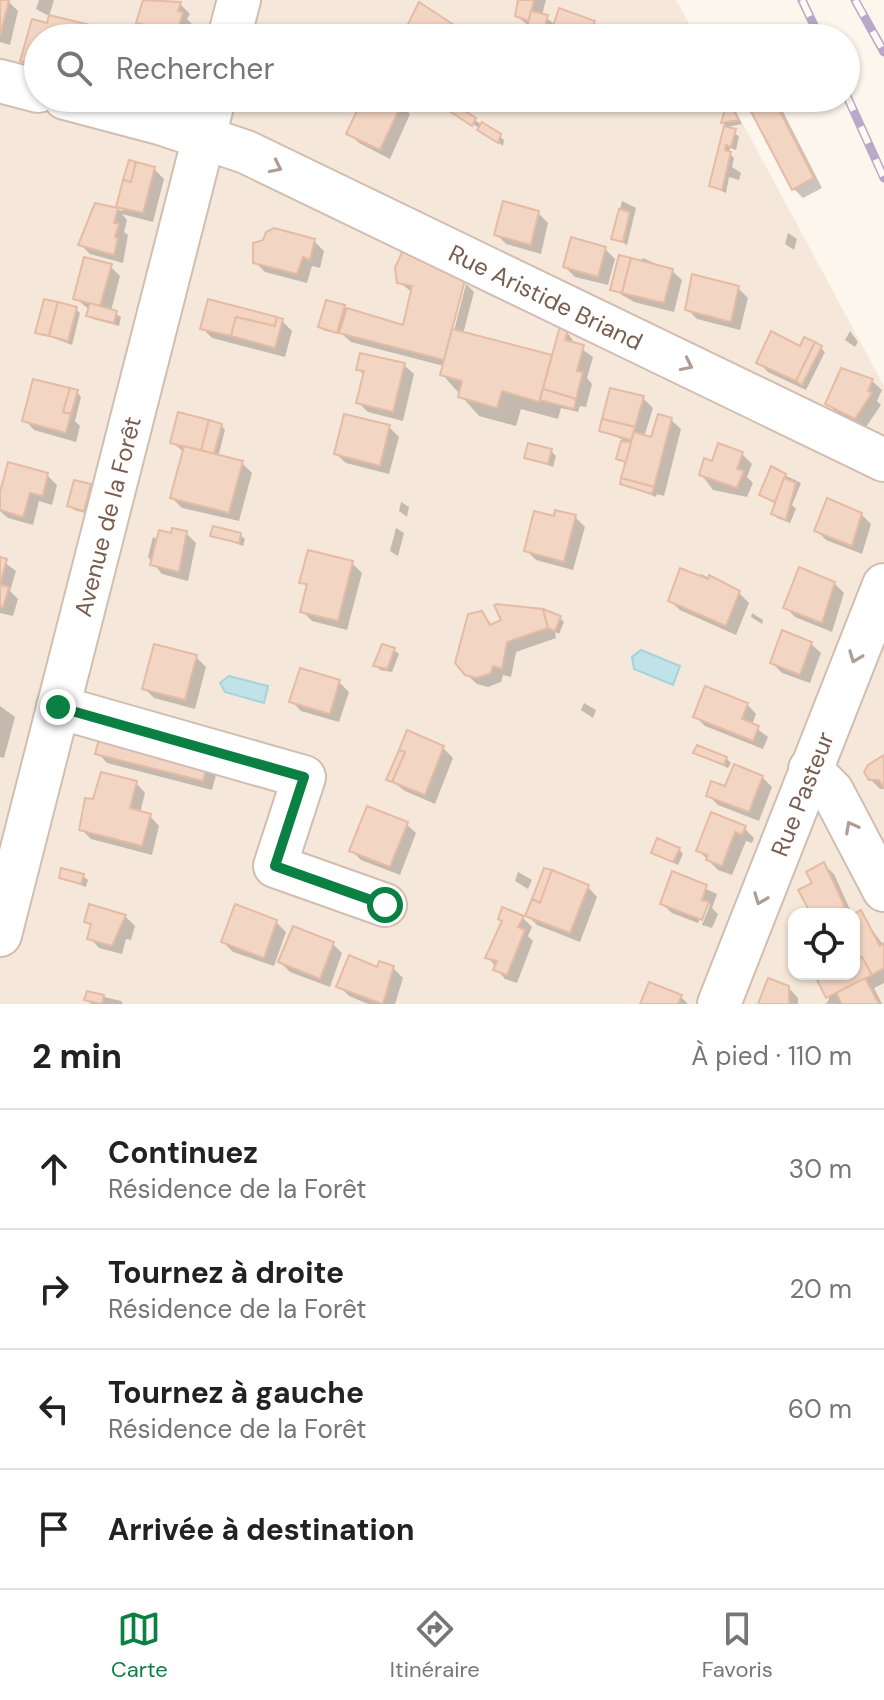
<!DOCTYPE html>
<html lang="fr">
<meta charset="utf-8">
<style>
:root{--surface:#fff;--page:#f2f2f2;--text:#222;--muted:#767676;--line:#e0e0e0;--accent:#0b8043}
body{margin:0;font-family:"DM Sans",sans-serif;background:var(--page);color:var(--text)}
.controls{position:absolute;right:24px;bottom:24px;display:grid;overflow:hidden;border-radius:16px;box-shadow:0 2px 6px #0004}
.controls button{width:72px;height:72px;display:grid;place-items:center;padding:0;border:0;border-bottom:2px solid var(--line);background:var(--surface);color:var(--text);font:40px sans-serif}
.stop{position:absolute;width:24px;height:24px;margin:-18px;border:6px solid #0b8043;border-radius:50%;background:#fff}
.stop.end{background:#0b8043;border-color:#fff;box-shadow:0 2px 8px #0008}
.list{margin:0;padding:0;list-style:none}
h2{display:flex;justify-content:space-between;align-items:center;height:104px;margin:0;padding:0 32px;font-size:34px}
h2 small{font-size:26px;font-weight:400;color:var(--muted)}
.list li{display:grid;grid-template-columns:52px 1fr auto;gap:24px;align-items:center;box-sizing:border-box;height:120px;padding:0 32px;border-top:2px solid var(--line)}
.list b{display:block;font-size:30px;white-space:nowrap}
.list p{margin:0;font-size:26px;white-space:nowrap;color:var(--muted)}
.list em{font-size:26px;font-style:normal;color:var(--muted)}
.icon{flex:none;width:44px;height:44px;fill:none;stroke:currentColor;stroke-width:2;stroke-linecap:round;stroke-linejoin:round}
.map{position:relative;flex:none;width:884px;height:1004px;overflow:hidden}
.search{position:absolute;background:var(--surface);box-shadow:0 2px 6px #0004;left:24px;right:24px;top:24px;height:88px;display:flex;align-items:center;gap:20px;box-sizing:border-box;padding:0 28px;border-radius:44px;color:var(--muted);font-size:30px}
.sheet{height:584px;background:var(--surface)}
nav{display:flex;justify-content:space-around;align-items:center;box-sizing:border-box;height:112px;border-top:2px solid var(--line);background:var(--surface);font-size:22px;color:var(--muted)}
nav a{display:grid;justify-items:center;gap:4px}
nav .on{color:var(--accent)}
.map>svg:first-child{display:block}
</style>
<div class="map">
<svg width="884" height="1004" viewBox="0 0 884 1004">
<rect width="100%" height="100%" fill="#fdf6ec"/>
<!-- residential -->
<path fill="#f5e8da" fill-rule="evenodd" d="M0,0H676L697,38H38V98H729L884,386V1004H0ZM794,914H854V974H794Z"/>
<!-- water -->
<g fill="#bfe3e8" stroke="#a5d3da" stroke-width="2">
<polygon points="641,650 680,666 673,685 634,669 632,657"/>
<polygon points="229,676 268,686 264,703 225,692 220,683"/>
</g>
<!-- shadow -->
<g fill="#0003">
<polygon points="0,0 8,1 18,11 10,45 0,42"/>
<polygon points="39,0 54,0 49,16 36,9"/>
<polygon points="145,0 180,4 190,14 187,19 192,24 187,38 148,32 138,22"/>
<polygon points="520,0 546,0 542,15 556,25 594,23 604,32 602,38 527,38 530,27 517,16"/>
<polygon points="419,5 456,29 465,38 403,38 415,20 412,16"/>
<polygon points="33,21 49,26 99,30 94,38 38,38 38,72 23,61"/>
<polygon points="114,34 130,38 112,38"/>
<polygon points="365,98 406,98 402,106 410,114 390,159 359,143 349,133"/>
<polygon points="422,98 441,98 499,136 504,140 503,146 478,127"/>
<polygon points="746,98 776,98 822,188 803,198 793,188"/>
<polygon points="729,103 732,106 742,124 727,127 723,123"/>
<polygon points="725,129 739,136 736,150 730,148 729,153 734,158 732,167 741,173 739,180 729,177 726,193 711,186"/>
<polygon points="154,169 164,179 153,222 122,214 127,220 124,232 128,235 123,263 90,254 80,244 97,205 124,211 119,206"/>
<polygon points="622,201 636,208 627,245 613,238"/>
<polygon points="538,213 548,223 541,254 506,244 496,234"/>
<polygon points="788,233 797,239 794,250 785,244"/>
<polygon points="314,241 324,251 320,268 312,266 307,283 265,272 255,262 265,242"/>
<polygon points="605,249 615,259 608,285 575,277 565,267"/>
<polygon points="404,253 450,331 454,331 466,284 474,292 463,334 553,357 567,332 576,345 593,357 587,378 592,384 586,407 580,406 578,412 561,408 558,419 521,409 516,426 479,416 442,374 444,366 351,342 342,334 325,331 320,327 344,307 404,328 413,293 399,282"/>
<polygon points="643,258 672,271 682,280 674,312 634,302 612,289"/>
<polygon points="110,266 120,276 111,311 121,317 119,326 93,319 88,315 90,310 75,298"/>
<polygon points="738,288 748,298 740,330 697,319 687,309"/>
<polygon points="76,309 80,313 72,345 37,332"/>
<polygon points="282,321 292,331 285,357 212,338 202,328"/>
<polygon points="850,331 858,342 855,347 845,340"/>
<polygon points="820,347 825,352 806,390 768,372 758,362 801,348"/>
<polygon points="404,365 414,374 403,421 368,412 358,402 365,376 358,369"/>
<polygon points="842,371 872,381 882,390 877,401 881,405 866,427 837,413 827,403"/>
<polygon points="77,392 81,397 75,421 80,426 76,442 34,430 25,420"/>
<polygon points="643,398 653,408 644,437 653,440 671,420 681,429 664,496 657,494 656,497 622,484 627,464 619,458 623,440 601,430"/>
<polygon points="221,425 225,430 218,457 242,463 252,473 239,521 182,508 172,498 185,453 172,442"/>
<polygon points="389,427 399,437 389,474 346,463 336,454"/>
<polygon points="551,451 556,456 553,467 526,457"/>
<polygon points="742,454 752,464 747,477 753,483 747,497 713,490 701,474 714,464"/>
<polygon points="772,469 801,483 792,505 796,509 790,523 777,518 773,513 776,504 761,495"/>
<polygon points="47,475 57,485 52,505 39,501 33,525 8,518 0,511 0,500"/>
<polygon points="90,486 95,491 89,514 74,510 70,505"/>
<polygon points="401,502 409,507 407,517 399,511"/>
<polygon points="861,514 871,524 862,554 826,540 816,530"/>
<polygon points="575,517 585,527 573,570 536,560 526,550 555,518"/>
<polygon points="396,528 404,533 398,556 390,551"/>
<polygon points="186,533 196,543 188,581 162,574 148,557 153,537 159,540"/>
<polygon points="212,535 240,535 245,539 243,546"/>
<polygon points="0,559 16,571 10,591 18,599 13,616 0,613"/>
<polygon points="352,563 362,573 347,630 312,621 302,611 308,588 302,582"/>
<polygon points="701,574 739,593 749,603 736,635 680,610 670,601"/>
<polygon points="834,583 844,593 832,632 795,617 785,607"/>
<polygon points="482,613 493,626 560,618 564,622 559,634 555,632 556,638 516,652 511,677 503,675 501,682 488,687 477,684 466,674"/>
<polygon points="752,613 763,620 762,624 751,617"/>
<polygon points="811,644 821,653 810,683 782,673 772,663"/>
<polygon points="394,650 399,654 392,672 380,670 376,665"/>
<polygon points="196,657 206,667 195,709 154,698 144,688"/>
<polygon points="339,682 349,692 339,722 301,711 292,702"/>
<polygon points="584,703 596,710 593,718 581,710"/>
<polygon points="747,704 756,714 752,725 768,737 763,749 705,726 695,716"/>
<polygon points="0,706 15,717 4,758 0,757"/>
<polygon points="408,733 443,748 453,758 435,804 405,791 389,779"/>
<polygon points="98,753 207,765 216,775 212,790 107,763"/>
<polygon points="696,753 726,758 731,763 728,768"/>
<polygon points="884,757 884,789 880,789 870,779"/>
<polygon points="762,777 772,787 759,821 718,805 708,795"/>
<polygon points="136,783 145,793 140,813 150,816 159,826 152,855 91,839 81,829"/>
<polygon points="712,815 744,828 754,838 752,843 746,841 732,875 718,870 698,850"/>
<polygon points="406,824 416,833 400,875 361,860 352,851"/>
<polygon points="679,849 683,854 678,865 653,853"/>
<polygon points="824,865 834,874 852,914 813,914 815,884"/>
<polygon points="518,872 532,880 528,889 515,881"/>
<polygon points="674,874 717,894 712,908 718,914 712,928 702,925 710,905 707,902 698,923 672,913 662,904"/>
<polygon points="83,876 88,880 86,887 61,878"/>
<polygon points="588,887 597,897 580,942 537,925 528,916"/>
<polygon points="860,913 884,946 884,983 874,988 882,1004 826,1004 829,999 820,981 833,974 854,974 854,916"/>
<polygon points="125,916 135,926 131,940 126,939 122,954 99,948 90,938 92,928 87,922"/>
<polygon points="522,917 532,927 528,936 533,941 517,983 505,979 488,957"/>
<polygon points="276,922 286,932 274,966 233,952 223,942"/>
<polygon points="333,944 342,953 330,987 290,972 280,962"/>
<polygon points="393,968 403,978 395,1004 368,1004 349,996 339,986 378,969"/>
<polygon points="788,987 798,998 798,1004 760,1004"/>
<polygon points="88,993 121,1001 123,1004 91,1004 87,1000"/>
<polygon points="681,997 688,1004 642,1004"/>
</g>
<!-- building -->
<g fill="#f3d5c3" stroke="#e6bba3" stroke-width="2">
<polygon points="0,0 9,0 0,36"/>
<polygon points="143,0 181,2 178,11 183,12 177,33 136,23"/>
<polygon points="518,0 534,0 529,21 515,16"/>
<polygon points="419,2 457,27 450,38 401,38"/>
<polygon points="559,8 595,21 589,38 525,38 531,11 548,15 543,33 550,35"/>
<polygon points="49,15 86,24 82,38 67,38 68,34 53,30 50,38 38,38 38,66 20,61 32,19 47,23"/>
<polygon points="86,24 99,27 96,38 82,38"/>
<polygon points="363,98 392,98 402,103 380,150 346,134"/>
<polygon points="444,98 476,118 472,126 439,104"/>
<polygon points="744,98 773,98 814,178 792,190"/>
<polygon points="728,99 739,120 721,123"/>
<polygon points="482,122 501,134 498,143 477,130"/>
<polygon points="724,126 736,129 731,147 726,145 725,150 731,152 722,190 709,186"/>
<polygon points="129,160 136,162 131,182 123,180"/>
<polygon points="136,162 155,167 143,213 116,207 123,180 131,182"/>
<polygon points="503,201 539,211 531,245 494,235"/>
<polygon points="95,203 118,208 114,223 119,224 115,237 118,238 114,255 78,245"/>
<polygon points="619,209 630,212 623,242 611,239"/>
<polygon points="274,228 315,239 310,260 303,257 297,274 253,263 253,243 263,240 266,232"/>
<polygon points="571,237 606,247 598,277 563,267"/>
<polygon points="403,250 465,280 444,360 339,333 347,308 403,325 412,286 397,283 395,268"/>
<polygon points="619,255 631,258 622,293 610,290"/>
<polygon points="84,257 112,264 100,306 73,299"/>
<polygon points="631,258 673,269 664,303 622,293"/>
<polygon points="692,274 739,286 731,322 685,310"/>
<polygon points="44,299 58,302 49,336 35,333"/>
<polygon points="208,299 277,317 275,326 236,317 231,336 200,329"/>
<polygon points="326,300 345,305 337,333 318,327"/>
<polygon points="58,302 77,307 68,341 49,336"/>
<polygon points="90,303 117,311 114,323 86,316"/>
<polygon points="236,317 275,326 277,317 283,319 275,348 231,336"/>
<polygon points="560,326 568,330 565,340 584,345 577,371 583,372 576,399 543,389"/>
<polygon points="452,329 552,355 539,402 502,391 497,408 458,397 462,381 440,375"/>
<polygon points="771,331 800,346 804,337 815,342 796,381 756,363"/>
<polygon points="815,342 822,346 802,385 796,381"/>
<polygon points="360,353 405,363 393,412 356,403 364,371 356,370"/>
<polygon points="841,368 873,379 868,391 872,393 855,419 825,404"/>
<polygon points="33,379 70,388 63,412 71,414 66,433 22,421"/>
<polygon points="70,388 78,390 71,414 63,412"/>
<polygon points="610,388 644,396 635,427 602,419"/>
<polygon points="543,389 576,399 574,409 540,400"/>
<polygon points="178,412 209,420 201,451 170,443"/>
<polygon points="344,414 390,425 380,466 334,454"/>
<polygon points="658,414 672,418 654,487 621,478 634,432 651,437"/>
<polygon points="602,419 635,427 631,440 599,431"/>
<polygon points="209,420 222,424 214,454 201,451"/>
<polygon points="621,441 631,442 626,462 616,459"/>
<polygon points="528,443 552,449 548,464 524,458"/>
<polygon points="718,443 743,452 737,469 744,471 737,488 699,475 704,458 712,461"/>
<polygon points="184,446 243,461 229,513 170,498"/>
<polygon points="8,462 48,473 43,496 30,493 23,517 0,510 0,492"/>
<polygon points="771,466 786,474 775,502 759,495"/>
<polygon points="621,478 654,487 652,494 620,484"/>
<polygon points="784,478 796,483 786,520 771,514"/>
<polygon points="74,480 91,484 84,511 67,506"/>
<polygon points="827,498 862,513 852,546 814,531"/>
<polygon points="555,510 576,515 564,562 524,551 534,511 554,516"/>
<polygon points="213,526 241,533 239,543 210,536"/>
<polygon points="172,528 187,531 179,572 150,565 159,530 171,533"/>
<polygon points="308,550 353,561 338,621 300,612 307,584 299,583"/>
<polygon points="0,557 7,559 0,585 9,587 3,607 0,607"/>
<polygon points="799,567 835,582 822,623 783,608"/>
<polygon points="680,568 708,579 709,575 740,591 726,626 668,601"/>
<polygon points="497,604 543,609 548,628 507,642 502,669 493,666 491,673 477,678 465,675 455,663 468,614 482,611 490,625 501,620 494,605"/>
<polygon points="543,609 561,616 555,631 548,628"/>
<polygon points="782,630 812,642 800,675 770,663"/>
<polygon points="154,644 197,655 185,700 142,689"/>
<polygon points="382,644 395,648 387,669 373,666"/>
<polygon points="300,668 340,680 330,714 289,702"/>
<polygon points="705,686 748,703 742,719 759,726 753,741 693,717"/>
<polygon points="407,730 444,746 425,795 392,782 405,752 399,750"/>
<polygon points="100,735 208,763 203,781 95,754"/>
<polygon points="697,745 727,757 724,765 693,753"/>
<polygon points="399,750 405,752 392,782 386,780"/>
<polygon points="884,755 884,788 879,780 869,780 864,772 868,765"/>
<polygon points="734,764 763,776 749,812 706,796 711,781 725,786"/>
<polygon points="101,772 137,781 130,808 151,814 142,846 79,830 85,798 93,799"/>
<polygon points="367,806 408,822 390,867 349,851"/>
<polygon points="711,812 746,826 742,835 735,832 722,866 706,860 708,855 696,851"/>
<polygon points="657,838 680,848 673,862 651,853"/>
<polygon points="824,862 845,907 832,914 811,914 798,890 812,883 806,872"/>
<polygon points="61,868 84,874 81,884 59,878"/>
<polygon points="544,868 552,870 540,903 532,899"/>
<polygon points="552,870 589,885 570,933 525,916 532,899 540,903"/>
<polygon points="672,871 707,885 702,900 709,902 702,920 660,904"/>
<polygon points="89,904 126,915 112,946 87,939 91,924 84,922"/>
<polygon points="235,904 277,920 264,958 221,942"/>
<polygon points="502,907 524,916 518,927 525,930 507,975 493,970 497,961 485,958 502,921 498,919"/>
<polygon points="861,910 880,946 884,943 884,968 872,975 862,957 854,961 854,939 857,937 854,914"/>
<polygon points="293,926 334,942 320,979 278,962"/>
<polygon points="349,955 377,967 379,961 394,966 383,1004 336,987"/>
<polygon points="862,957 872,975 826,998 817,980 829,974 854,974 854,961"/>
<polygon points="768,978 789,986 789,1004 758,1004"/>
<polygon points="865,978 879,1004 842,1004 836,993"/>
<polygon points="649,982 682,995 678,1004 640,1004"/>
<polygon points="87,991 104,995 102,1004 84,1000"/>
</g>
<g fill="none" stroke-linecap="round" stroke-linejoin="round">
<!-- minor casing -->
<g stroke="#d1beb0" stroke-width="46">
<g id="minor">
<polyline points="229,38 239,0"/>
<polyline points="0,81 38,91"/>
<path id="s1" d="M65,98L163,124L246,152L884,460"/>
<polyline points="58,707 304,777 275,866 385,905"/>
<polyline points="810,769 832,791 884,890"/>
<path id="s2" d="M0,935L214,98"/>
<path id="s3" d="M719,1004L884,585"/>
</g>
</g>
<!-- minor -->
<use href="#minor" stroke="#fff" stroke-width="42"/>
<!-- rail casing -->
<g stroke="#b9a8c9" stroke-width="9">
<g id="rail">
<polyline points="802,0 820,38"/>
<polyline points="855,0 884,52"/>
<polyline points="846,94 884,178"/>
</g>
</g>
<!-- rail -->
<use href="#rail" stroke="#fffaf3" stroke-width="6" stroke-dasharray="18" stroke-linecap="butt"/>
</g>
<!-- one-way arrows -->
<defs><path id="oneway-chevron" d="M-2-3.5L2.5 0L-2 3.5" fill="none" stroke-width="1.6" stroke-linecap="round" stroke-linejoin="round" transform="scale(2)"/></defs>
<g stroke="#af9d94">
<use href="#oneway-chevron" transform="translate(276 167) rotate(26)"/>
<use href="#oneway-chevron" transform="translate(687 365) rotate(26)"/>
<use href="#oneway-chevron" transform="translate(855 657) rotate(111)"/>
<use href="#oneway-chevron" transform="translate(851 827) rotate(-118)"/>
<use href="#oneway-chevron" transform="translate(760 899) rotate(111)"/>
</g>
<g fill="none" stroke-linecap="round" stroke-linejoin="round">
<!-- route -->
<polyline stroke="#0b8043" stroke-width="10" points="58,707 304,777 275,866 385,905"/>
</g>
<g text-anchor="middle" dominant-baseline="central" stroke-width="6" stroke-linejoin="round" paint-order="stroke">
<!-- street labels -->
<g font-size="24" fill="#7a5c4d" stroke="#fffaf3">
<text stroke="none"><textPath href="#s1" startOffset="522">Rue Aristide Briand</textPath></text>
<text stroke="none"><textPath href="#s2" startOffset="432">Avenue de la Forêt</textPath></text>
<text stroke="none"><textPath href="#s3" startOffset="226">Rue Pasteur</textPath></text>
</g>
</g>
</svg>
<div class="controls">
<button><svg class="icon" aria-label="locate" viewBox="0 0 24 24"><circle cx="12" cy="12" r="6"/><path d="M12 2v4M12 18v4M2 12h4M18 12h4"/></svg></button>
</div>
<div class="stop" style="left:385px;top:905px"></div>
<div class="stop end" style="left:58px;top:707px"></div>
<div class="search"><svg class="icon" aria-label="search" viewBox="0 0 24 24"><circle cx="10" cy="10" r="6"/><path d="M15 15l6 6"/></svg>Rechercher</div>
</div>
<section class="sheet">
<h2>2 min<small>À pied · 110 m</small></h2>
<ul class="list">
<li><svg class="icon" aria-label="ahead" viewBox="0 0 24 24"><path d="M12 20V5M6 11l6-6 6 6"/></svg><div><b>Continuez</b><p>Résidence de la Forêt</p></div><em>30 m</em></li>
<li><svg class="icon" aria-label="right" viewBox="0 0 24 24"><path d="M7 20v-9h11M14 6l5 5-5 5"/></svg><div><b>Tournez à droite</b><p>Résidence de la Forêt</p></div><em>20 m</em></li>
<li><svg class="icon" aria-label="left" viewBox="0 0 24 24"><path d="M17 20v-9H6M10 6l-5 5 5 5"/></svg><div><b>Tournez à gauche</b><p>Résidence de la Forêt</p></div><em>60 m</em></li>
<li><svg class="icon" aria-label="arrive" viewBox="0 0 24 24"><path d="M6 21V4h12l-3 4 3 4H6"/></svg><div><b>Arrivée à destination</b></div></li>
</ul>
</section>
<nav>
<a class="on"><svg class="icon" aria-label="map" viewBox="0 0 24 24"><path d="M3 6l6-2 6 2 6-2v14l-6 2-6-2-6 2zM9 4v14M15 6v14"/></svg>Carte</a>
<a><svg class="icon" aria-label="directions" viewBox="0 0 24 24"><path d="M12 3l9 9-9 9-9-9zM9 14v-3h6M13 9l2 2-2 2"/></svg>Itinéraire</a>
<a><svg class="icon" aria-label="saved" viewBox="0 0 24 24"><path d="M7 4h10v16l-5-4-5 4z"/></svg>Favoris</a>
</nav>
